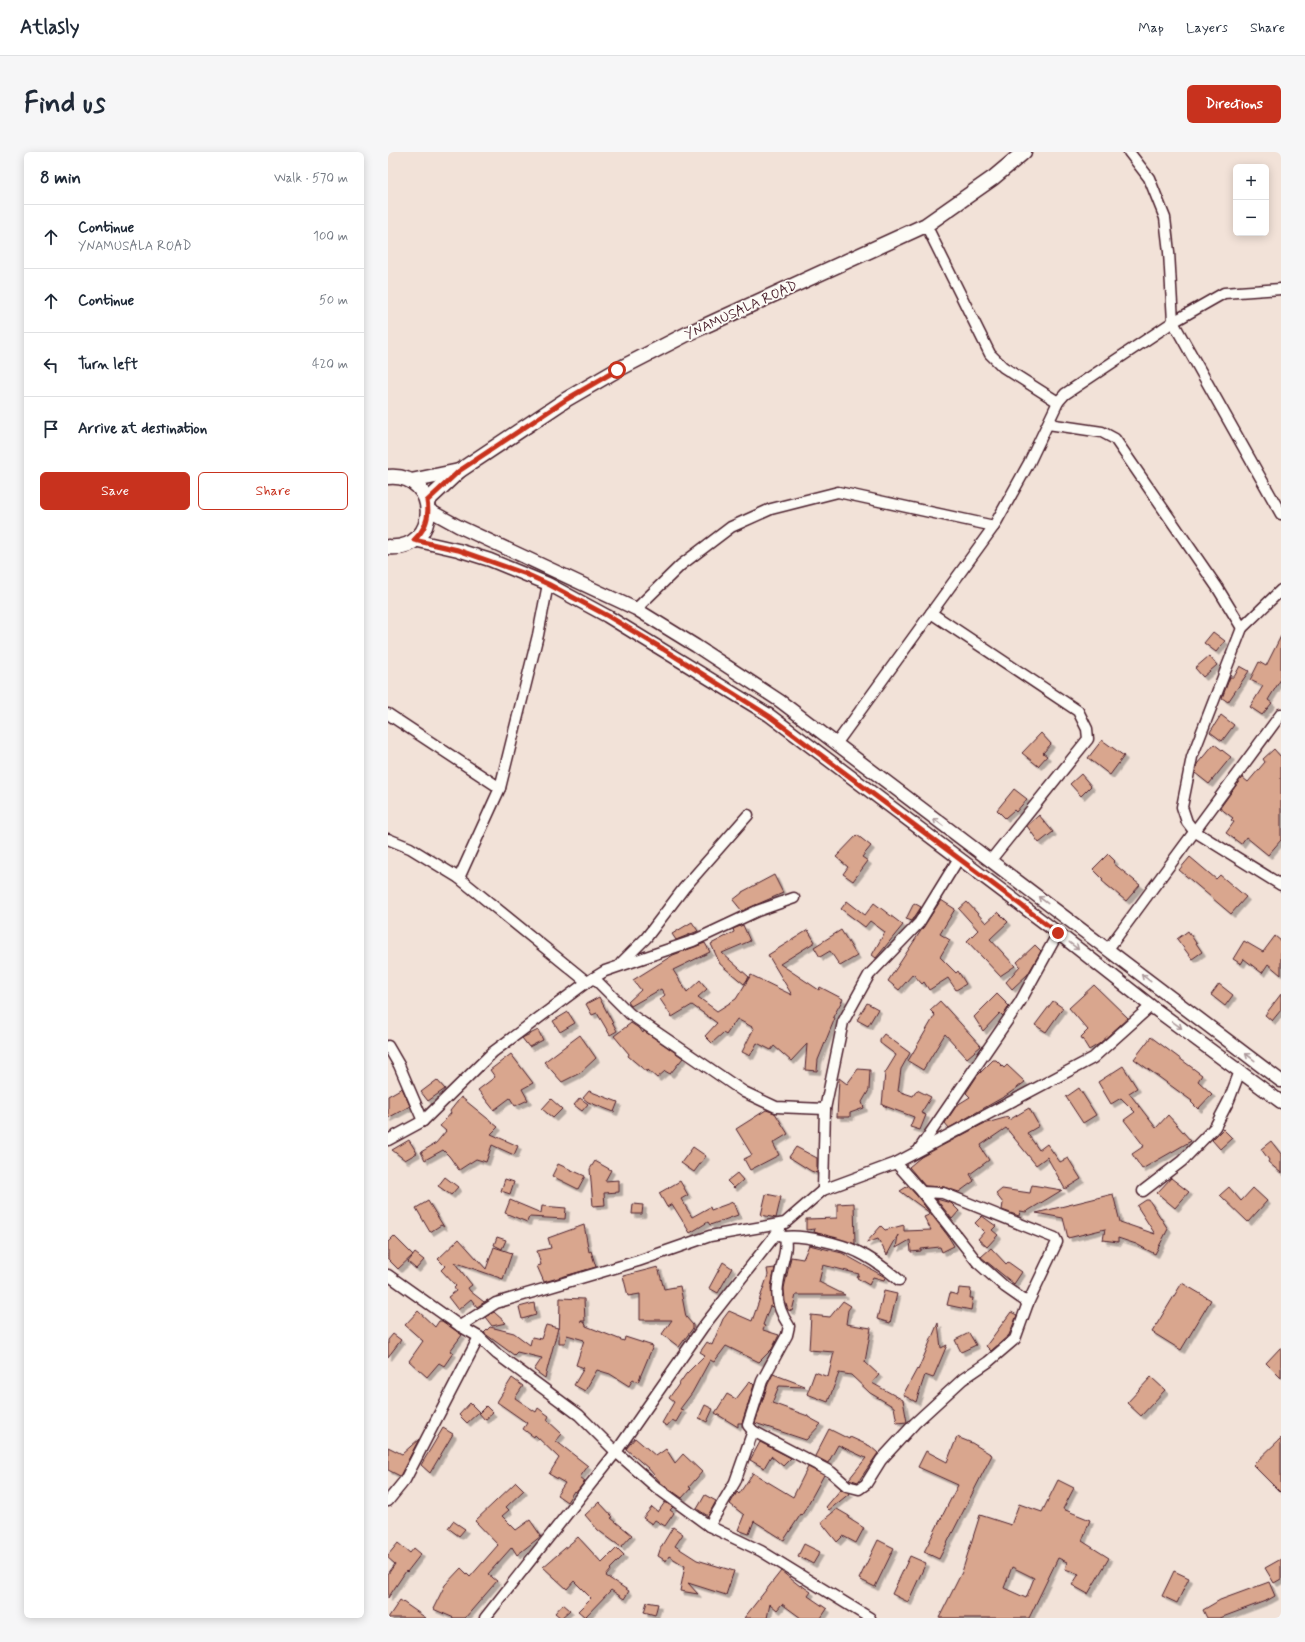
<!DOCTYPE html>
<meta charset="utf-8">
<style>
:root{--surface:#fff;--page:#f6f6f7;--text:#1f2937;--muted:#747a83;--line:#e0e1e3;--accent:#c8321e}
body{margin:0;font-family:Mynerve,sans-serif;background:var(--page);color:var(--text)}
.controls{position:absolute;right:12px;top:12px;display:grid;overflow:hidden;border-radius:6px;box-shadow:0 2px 10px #0003}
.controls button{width:36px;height:36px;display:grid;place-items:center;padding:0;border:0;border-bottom:1px solid var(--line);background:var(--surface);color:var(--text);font:20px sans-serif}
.stop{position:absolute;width:12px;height:12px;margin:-9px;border:3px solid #c8321e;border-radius:50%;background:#fff}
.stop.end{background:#c8321e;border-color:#fff;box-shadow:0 1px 4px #0008}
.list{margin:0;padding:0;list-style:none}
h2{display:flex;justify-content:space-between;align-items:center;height:52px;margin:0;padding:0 16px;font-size:17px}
h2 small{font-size:13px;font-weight:400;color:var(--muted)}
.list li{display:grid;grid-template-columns:26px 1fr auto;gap:12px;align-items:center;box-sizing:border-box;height:64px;padding:0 16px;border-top:1px solid var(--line)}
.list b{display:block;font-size:15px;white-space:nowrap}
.list p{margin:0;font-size:13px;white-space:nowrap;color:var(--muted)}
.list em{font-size:13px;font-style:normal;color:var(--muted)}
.actions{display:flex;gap:8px;padding:12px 16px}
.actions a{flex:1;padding:9px 0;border:1px solid var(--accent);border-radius:6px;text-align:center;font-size:14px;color:var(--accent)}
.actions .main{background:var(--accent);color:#fff}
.icon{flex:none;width:22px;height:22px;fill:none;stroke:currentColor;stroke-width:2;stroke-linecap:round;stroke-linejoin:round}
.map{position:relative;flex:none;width:893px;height:1466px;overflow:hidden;border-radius:6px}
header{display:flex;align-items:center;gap:24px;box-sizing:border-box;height:56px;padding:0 20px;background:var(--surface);border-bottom:1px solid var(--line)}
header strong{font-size:19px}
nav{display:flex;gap:22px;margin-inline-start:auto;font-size:14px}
.intro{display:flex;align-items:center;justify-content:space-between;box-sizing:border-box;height:96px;padding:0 24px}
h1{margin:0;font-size:28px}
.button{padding:10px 18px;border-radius:6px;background:var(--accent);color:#fff;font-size:14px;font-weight:700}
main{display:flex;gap:24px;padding:0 24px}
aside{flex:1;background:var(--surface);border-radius:6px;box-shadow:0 2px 10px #0003}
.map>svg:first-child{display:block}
</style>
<header>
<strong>Atlasly</strong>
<nav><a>Map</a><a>Layers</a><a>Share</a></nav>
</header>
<div class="intro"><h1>Find us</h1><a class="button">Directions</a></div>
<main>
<aside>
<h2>8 min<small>Walk · 570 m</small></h2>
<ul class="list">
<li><svg class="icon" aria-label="ahead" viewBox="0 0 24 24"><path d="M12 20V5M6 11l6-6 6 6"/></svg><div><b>Continue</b><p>YNAMUSALA ROAD</p></div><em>100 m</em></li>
<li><svg class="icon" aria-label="ahead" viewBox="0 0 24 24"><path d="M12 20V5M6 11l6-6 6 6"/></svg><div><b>Continue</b></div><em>50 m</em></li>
<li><svg class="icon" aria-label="left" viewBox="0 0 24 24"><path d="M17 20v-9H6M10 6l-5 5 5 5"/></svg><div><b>Turn left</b></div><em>420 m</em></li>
<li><svg class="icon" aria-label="arrive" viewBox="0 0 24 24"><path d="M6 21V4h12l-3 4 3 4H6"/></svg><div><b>Arrive at destination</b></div></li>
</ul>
<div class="actions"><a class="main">Save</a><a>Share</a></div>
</aside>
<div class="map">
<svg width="893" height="1466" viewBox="0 0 893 1466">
<defs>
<filter id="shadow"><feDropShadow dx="3.5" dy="3.5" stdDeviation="0" flood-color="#0004"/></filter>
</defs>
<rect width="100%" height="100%" fill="#f2e2d8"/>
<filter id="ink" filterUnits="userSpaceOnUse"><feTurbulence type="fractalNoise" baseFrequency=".025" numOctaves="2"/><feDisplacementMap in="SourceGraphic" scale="8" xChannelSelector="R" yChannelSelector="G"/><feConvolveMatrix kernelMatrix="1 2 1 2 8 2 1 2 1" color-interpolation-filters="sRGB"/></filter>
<g filter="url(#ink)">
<!-- building -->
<g fill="#d9a68e" stroke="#4a1f2b" fill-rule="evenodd" filter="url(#shadow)">
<polygon points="825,480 837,489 828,500 816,491"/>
<polygon points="893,484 893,527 880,548 884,551 874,563 862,555 875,534 862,528 871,510 878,514"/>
<polygon points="821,504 829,513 815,525 807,516"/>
<polygon points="852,514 861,519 840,550 834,546 842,525 846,525"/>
<polygon points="833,563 846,573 834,589 822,580"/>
<polygon points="653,581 663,592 655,601 659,604 650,614 634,601"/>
<polygon points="714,588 736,604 722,623 700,606"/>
<polygon points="826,592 843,605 821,632 807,621 809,612"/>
<polygon points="886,597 893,605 893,688 880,703 858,685 853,692 838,681 846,670 843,668 845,666 832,656 854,625 860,630 877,610 875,607"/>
<polygon points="693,622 703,634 693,644 682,632"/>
<polygon points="626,637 639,647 628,660 626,658 617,666 609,658"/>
<polygon points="651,663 665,680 651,691 639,674"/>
<polygon points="469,683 483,694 474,705 480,709 465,729 455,722 460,715 448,705"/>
<polygon points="720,702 727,709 725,711 752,733 738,749 714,729 715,727 705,717"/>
<polygon points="802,705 828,727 832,723 858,745 843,762 791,718"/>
<polygon points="386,723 395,741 354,759 345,748 354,741 354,740"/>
<polygon points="553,748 567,757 552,782 562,788 552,805 568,821 570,819 578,832 568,838 560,826 541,838 536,830 534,832 525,822 511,838 500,829"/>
<polygon points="459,749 477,763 486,751 515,773 488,806 484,803 497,780 482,769 477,775 453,757"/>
<polygon points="579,750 598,771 610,760 620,770 602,787 627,814 612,824 579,789 590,778 571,757"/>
<polygon points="526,751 533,755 524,769 518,767"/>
<polygon points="304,770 310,779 288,788 284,782"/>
<polygon points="355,773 362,789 334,801 361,825 356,832 332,812 323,792 346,780 345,777"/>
<polygon points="420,778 427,790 392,812 431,838 432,835 455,847 445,865 447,866 430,908 429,919 417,918 419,892 403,909 386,894 383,898 369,891 362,904 354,900 366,876 349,867 338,883 335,881 324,891 317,884 329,871 304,853 284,865 272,847 277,843 273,837 243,854 240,850 253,838 245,828 285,803 317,791 322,800 285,818 299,840 312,828 319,837 310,845 329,859 348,847 363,823 404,843 380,803"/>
<polygon points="453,778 469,804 452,814 442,799 432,805 426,795"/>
<polygon points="800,779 814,800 804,807 789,787"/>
<polygon points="887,784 893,789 893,823 880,812 874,821 856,807 853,812 845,807 856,789 875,800"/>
<polygon points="647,793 653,799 640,822 624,837 618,830 632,814 629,810"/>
<polygon points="831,832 845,843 837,854 823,843"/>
<polygon points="706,833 740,866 711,892 701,898 693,885 700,878 681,856"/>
<polygon points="609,842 621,854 615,864 612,861 595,879 586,865"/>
<polygon points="893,842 893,858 884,869 877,863"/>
<polygon points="211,845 229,879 222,883 209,861 204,863 198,852"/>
<polygon points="552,849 593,894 579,906 557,882 535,918 520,909 547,863 542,858"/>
<polygon points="665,849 675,856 658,880 647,873"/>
<polygon points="479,851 490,857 480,874 469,868"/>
<polygon points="180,860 187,871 172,880 165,869"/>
<polygon points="243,871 252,877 255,881 256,879 295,906 282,922 277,919 269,926 260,918 259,920 240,904 241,902 226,884"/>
<polygon points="150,878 155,888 141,895 134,886"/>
<polygon points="496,882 522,901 513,917 510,939 525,944 529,938 543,945 533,961 538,963 532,978 522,975 526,965 494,953 497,921 508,903 492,891 492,887"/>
<polygon points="192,883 208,906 192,921 174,930 156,910"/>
<polygon points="763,885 814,923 810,929 824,942 810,957 803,950 804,949 746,907"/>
<polygon points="123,902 145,931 134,937 140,948 127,954 122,946 106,958 90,938 107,925 102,918"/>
<polygon points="605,908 608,908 616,916 619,913 637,930 619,943 561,976 557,971 569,953 582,945 578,941 589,924"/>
<polygon points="735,914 749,936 741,941 768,976 780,963 803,989 754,1017 744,1002 756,994 736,968 747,960 733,946 723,952 710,930"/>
<polygon points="470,917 482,918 481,938 474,950 476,956 462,961 462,965 449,965 451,926 459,932"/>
<polygon points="49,928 57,937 40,949 33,940"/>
<polygon points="14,936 22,954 0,966 0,944"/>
<polygon points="691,936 708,963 695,971 678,945"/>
<polygon points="201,939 230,950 226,960 200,950 195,946"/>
<polygon points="73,945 110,975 103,982 130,994 126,1003 104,993 98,1010 88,1007 71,1018 61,1004 55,998 37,1008 33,1000 48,991 58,979 52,974 63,961 62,959"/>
<polygon points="192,946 200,952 194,959 186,953"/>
<polygon points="163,947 174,957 165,966 154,957"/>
<polygon points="641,956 651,974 639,981 651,998 659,992 672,1010 680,1006 693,1027 677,1037 659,1005 648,1013 618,976 593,993 594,995 593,996 601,1008 582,1022 586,1029 571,1040 556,1035 537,1034 521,1015 533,1005 595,972 620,965 621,968"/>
<polygon points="378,958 387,961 400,982 385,991 391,1003 362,1018 356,1007 364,1003 348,977"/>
<polygon points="835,977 844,986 832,997 824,988"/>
<polygon points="21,988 29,1001 17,1008 4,998"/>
<polygon points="883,989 893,1002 893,1021 880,1010 881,1008 873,997"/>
<polygon points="305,995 318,1004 306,1020 293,1011"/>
<polygon points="408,995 429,1006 429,1021 423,1019 401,1005"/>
<polygon points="207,1009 223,1018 217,1029 231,1028 231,1040 216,1041 217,1053 205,1054 202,1017"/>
<polygon points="170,1012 197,1024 190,1037 164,1024"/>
<polygon points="349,1021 355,1028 346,1036 339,1029"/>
<polygon points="57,1025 70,1035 63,1043 50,1034"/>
<polygon points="783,1026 801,1040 787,1056 769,1041"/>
<polygon points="117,1027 126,1030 122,1042 113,1039"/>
<polygon points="292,1029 300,1043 293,1047 304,1065 322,1055 323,1058 345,1050 350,1063 322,1073 320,1070 302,1081 284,1052 279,1055 271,1041"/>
<polygon points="644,1033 674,1038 638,1060 632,1059 631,1064 614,1058 615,1051 608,1042 614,1037 642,1041"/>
<polygon points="520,1034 529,1044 542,1061 512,1039"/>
<polygon points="841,1035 853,1049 865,1036 879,1049 860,1070 832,1043"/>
<polygon points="378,1042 393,1045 388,1066 373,1063"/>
<polygon points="725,1042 732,1070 767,1082 749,1054 758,1048 761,1048 780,1077 767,1102 748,1092 730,1086 730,1090 715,1088 717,1077 680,1086 675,1066 648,1061"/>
<polygon points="548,1047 563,1051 571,1059 564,1067"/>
<polygon points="122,1048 153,1061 154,1054 178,1056 177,1067 141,1065 139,1070 117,1061"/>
<polygon points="40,1049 56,1075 53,1073 42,1080 28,1056"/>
<polygon points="466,1051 467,1092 426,1080 427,1077 418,1078 418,1067 449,1066 449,1052"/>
<polygon points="245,1052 255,1053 254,1062 244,1062"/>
<polygon points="543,1062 560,1084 566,1094 554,1100 552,1095 533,1097 533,1099 523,1100 522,1088 508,1096 510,1083 499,1103 490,1087 478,1091 493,1074 497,1078 516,1073 516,1079 543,1078 536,1065"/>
<polygon points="594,1064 608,1074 604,1078 610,1083 599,1095 590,1087 596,1080 587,1071"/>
<polygon points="196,1073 201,1100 203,1099 208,1115 156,1130 149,1114 153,1113 149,1099 163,1096 160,1086"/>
<polygon points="6,1084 25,1103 10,1117 0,1107 0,1090"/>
<polygon points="109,1085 118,1088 114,1097 106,1093"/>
<polygon points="71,1087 98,1117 106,1095 124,1101 115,1127 66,1110 84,1133 80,1136 82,1139 96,1150 100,1148 89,1155 83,1147 70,1158 60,1145 68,1139 66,1136 68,1134 53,1118 57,1114 50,1107"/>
<polygon points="421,1093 454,1101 497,1125 496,1128 485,1125 481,1133 469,1126 471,1122 435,1113 431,1130 457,1143 408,1143 404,1159 400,1158 397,1149 396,1136 403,1105 415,1107"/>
<polygon points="603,1096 618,1112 620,1110 634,1120 626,1132 593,1105"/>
<polygon points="27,1101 36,1108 28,1117 20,1110"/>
<polygon points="335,1110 344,1116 330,1141 321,1136"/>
<polygon points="270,1115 276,1137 292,1134 298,1165 305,1173 305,1176 291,1195 274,1182 284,1168 252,1168 252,1142 240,1144 235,1124"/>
<polygon points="387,1116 383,1135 385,1155 382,1154 375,1173 377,1174 375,1178 391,1183 384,1197 371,1210 338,1194 326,1210 322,1208 304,1241 292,1257 295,1258 288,1270 284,1268 279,1274 274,1271 286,1250 281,1246 298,1222 317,1203 312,1200 319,1190 324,1193 335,1167 341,1159 364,1169 380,1123 379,1117"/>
<polygon points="794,1131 823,1148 793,1198 764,1180"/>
<polygon points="571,1136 583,1137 582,1146 585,1146 583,1158 559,1153 562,1141 570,1143"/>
<polygon points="496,1139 509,1142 502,1171 489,1167"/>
<polygon points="172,1146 196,1147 197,1169 192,1169 197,1171 198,1174 236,1189 237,1185 265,1194 250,1230 245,1227 241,1234 222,1222 209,1218 197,1239 186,1233 196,1216 188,1213 196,1188 179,1183 177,1191 171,1191"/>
<polygon points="455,1149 463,1154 460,1158 458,1172 483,1176 477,1210 491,1223 484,1231 515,1248 519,1270 509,1271 506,1255 482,1241 463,1223 451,1221 440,1250 419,1242 427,1220 440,1225 446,1200 421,1198 423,1163 442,1165"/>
<polygon points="146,1151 148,1163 134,1167 131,1155"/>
<polygon points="30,1159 47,1175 51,1169 54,1169 74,1183 62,1199 65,1201 56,1214 51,1211 39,1225 21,1209 35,1189 17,1173"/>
<polygon points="106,1160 118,1171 104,1174 97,1165"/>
<polygon points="623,1160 629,1163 621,1183 603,1199 598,1194"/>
<polygon points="550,1171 553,1196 559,1193 545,1226 537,1223 528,1250 515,1243 529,1217 530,1218"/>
<polygon points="158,1173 170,1176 157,1226 146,1218 154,1206 129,1200 126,1203 96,1181 102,1175 126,1181 142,1193 144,1185 153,1187"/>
<polygon points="581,1181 588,1193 573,1200 567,1188"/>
<polygon points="5,1182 13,1188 0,1205 0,1188"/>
<polygon points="893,1195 893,1226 878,1211"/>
<polygon points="385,1222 417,1234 416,1235 391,1234 384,1251 420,1264 420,1265 433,1272 418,1288 367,1271 380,1232"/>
<polygon points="763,1225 777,1238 753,1264 739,1251"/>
<polygon points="124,1226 135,1234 127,1246 148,1260 150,1256 161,1264 159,1268 174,1282 168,1289 200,1314 192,1325 197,1329 188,1341 186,1339 179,1350 169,1343 177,1331 161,1322 171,1306 147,1283 146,1285 135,1277 139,1271 109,1250"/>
<polygon points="362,1229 366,1233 354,1271 350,1271 350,1275 327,1261 339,1242 348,1247"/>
<polygon points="82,1251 91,1260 79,1271 71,1263"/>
<polygon points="317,1253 325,1257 319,1270 311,1266"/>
<polygon points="98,1254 105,1261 97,1268 91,1261"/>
<polygon points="55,1276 65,1282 42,1321 33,1313"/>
<polygon points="441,1277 461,1287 462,1285 482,1294 490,1301 470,1330 461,1327 478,1306 450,1293 440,1311 427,1304"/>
<polygon points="569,1285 584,1291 604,1303 551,1407 536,1400 570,1333 530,1315 538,1299 559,1310"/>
<polygon points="247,1286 268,1304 278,1297 287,1311 295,1302 314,1320 301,1335 303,1336 294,1346 273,1331 260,1316 238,1297"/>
<polygon points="893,1286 893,1341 865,1313"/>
<polygon points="31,1287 12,1324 0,1318 0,1295 14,1302"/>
<polygon points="372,1290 403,1306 395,1314 383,1304 376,1316 362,1308"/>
<polygon points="420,1315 436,1323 414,1363 413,1362 396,1388 366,1369 361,1382 350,1378 356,1363 342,1352 349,1340 351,1342 365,1321 405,1345"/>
<path d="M670,1328L686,1336L675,1357L702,1368L694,1389L721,1406L700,1442L684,1433L691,1422L677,1417L679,1410L670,1406L641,1466H551L574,1420L592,1363L623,1373L631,1352L654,1360ZM624,1415L646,1426L638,1446L616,1436Z"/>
<polygon points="128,1330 136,1338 118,1355 121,1358 114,1364 128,1378 142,1368 153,1384 129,1403 124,1395 100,1422 109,1429 77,1466 66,1466 45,1457 57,1433 73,1416 82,1425 110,1393 87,1369"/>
<polygon points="453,1337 462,1341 441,1358 438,1355"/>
<polygon points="317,1343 328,1349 320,1364 309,1357"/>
<polygon points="211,1350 225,1365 223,1366 244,1383 233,1395 210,1378 197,1363"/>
<polygon points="277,1350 285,1355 282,1358 286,1361 277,1374 267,1368 264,1372 255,1366 264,1355 270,1360"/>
<polygon points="449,1357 461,1364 460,1366 476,1376 468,1391 455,1384 449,1390 433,1370"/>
<polygon points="65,1369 77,1377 71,1384 60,1376"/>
<polygon points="285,1375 295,1382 287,1394 309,1408 346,1419 338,1443 300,1431 310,1442 292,1439 297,1414 281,1404 278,1409 270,1404 273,1395"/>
<polygon points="190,1385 214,1411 229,1396 236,1403 222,1417 223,1418 218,1424 241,1439 236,1447 223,1438 197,1465 190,1459 203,1446 186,1429 179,1437 155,1415"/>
<polygon points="490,1388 506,1396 487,1435 471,1427"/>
<polygon points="10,1391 22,1401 26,1396 33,1402 19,1420 18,1419 0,1446 0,1422 7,1412 0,1406 0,1403"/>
<polygon points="416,1392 432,1400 425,1412 410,1404"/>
<polygon points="522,1404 538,1411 520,1450 504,1442"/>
<polygon points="893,1407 893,1427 886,1431 877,1416"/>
<polygon points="393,1419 412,1434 413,1433 423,1440 420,1444 439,1457 433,1466 413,1466 394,1452 389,1458 382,1452 379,1466 356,1466"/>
<polygon points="786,1419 801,1426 789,1451 774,1444"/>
<polygon points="881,1430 887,1444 880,1448 832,1466 819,1466 815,1458 832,1448"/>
<polygon points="12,1448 38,1466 0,1466"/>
<polygon points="259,1450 270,1452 267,1463 256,1460"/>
<polygon points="175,1452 182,1458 173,1466 167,1461"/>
</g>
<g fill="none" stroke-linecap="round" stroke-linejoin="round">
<!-- minor casing -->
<g stroke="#4a1f2b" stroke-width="13">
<g id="minor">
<polyline points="741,0 761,26 777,66 781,100 785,170 893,362"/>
<polyline points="538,73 602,202 615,215 670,250"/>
<polyline points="660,272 714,280 727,287 829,435 854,476"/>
<polyline points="893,438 854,476 804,605 794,655 799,670 806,679 893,733"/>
<polyline points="248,457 293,413 343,375 383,357 450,340 606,374 641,311 670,250 677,242 785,170 836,141 893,137"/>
<polyline points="543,461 690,559 699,577 700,587 602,709"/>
<polyline points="0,562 112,636"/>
<polyline points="448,592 606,374"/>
<polyline points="0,687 22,696 71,726 199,830"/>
<polyline points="71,726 112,636 150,483 160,432"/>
<polyline points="720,797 893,562"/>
<polyline points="233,811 258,786 296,736 360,663"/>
<polyline points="206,826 242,862 356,940 388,955 437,957"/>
<polyline points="0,894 11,913 35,969"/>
<polyline points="0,988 35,969 105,900 199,830 217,819 305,789 369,759 406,746"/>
<polyline points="532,996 632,850 670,781"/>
<polyline points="508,1011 534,1040 590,1111 617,1135 640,1151"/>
<polyline points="435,1038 437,957 455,870 481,823 531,771 571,706"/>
<polyline points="755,1039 794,1009 827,975 841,948 852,919"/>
<path d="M388,1082L397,1085C399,1094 397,1101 395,1109C388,1136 385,1150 401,1174L399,1183L374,1229L360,1273L365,1279L443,1320L459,1334L471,1337L478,1332L493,1308L527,1271L575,1227L600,1210L627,1187L640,1151L669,1090L667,1086L662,1084L555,1041L534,1040"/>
<path d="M397,1085C414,1082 454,1092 470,1100C485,1107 498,1117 511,1128"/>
<polyline points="0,1123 72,1174 91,1185 109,1202 191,1263 228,1300 269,1336 321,1374 373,1399 482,1466"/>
<polyline points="72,1174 108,1151 250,1109 322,1084 397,1071 435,1038 508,1011 705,906 763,854"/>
<polyline points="0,1349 17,1328 91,1185"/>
<polyline points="321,1374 347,1330 365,1279"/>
<polyline points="97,1466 228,1300 315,1175 392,1077"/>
</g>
</g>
<!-- tertiary casing -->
<g stroke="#4a1f2b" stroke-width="15">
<g id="tertiary">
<polyline points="41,358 70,374 248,457 308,494 392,549 893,929"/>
<polyline points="26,388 70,398 102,408 160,432 219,464 381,563 670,781 763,854 893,950"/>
</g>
</g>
<!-- secondary casing -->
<g stroke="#4a1f2b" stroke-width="17">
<g id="secondary">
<path d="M0,325C53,320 53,400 0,395"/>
<polyline points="23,329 71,319"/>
<polyline points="39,349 71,319 179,247 229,218 299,182 538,73 605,26 636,0"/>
</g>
</g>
<!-- minor -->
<use href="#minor" stroke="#fdfcf7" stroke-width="10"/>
<!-- tertiary -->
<use href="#tertiary" stroke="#fdfcf7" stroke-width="12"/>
<!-- secondary -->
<use href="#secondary" stroke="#fdfcf7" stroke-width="14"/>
</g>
<!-- one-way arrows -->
<defs><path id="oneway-shaft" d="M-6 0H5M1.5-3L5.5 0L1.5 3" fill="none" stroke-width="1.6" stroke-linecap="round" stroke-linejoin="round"/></defs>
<g stroke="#ac999b">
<use href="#oneway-shaft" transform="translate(550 670) rotate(-143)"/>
<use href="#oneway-shaft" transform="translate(655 748) rotate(-143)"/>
<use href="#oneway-shaft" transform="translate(686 794) rotate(38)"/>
<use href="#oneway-shaft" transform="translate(758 826) rotate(-142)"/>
<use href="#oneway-shaft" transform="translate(789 873) rotate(36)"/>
<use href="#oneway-shaft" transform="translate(862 905) rotate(-143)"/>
</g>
</g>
<g fill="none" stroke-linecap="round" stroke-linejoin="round" filter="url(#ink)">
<!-- route -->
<path stroke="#c8321e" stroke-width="5" d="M229,218L179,247L71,319L39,349C42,365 38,377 26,388L70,398L138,422L160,432L220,464L275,497L381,564L670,781"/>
</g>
<g text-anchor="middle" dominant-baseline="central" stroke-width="3.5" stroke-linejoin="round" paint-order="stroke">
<!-- street labels -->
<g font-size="14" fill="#4a1f2b" stroke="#fdfcf7">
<text transform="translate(353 158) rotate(-25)">YNAMUSALA ROAD</text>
</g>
</g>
</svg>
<div class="controls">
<button>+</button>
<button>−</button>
</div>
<div class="stop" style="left:229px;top:218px"></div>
<div class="stop end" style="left:670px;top:781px"></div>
</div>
</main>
